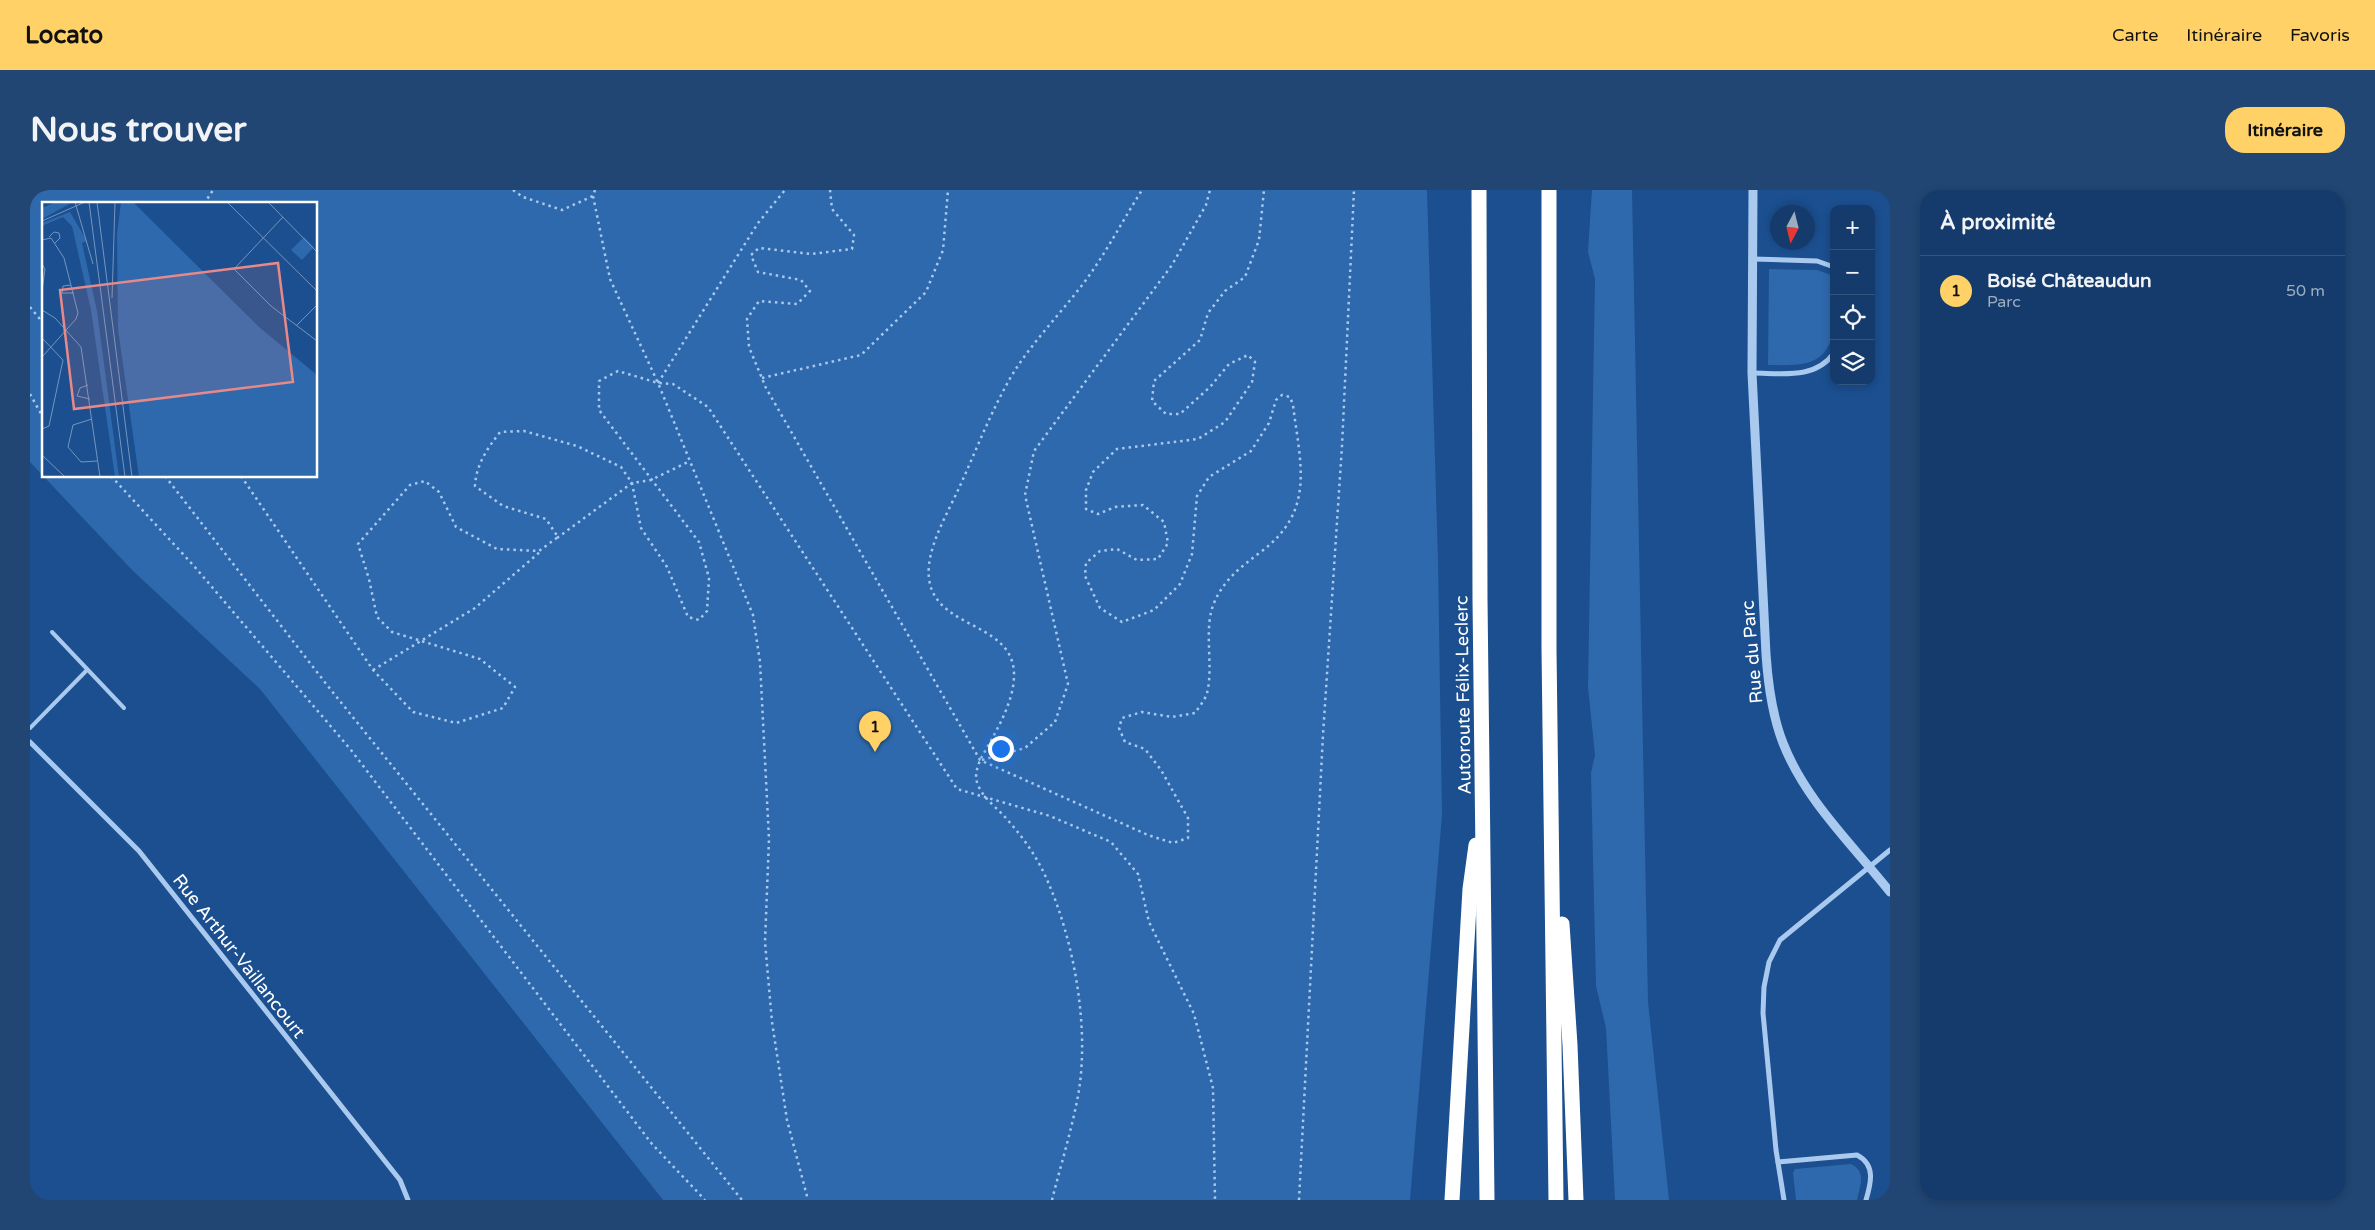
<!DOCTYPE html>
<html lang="fr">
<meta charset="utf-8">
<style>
:root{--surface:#143b6b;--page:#214673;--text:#f1f3f6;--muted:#9dadc1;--line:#33557e;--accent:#ffd166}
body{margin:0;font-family:"Varela Round",sans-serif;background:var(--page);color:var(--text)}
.controls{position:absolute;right:15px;top:15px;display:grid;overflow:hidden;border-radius:10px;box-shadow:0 2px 8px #0003}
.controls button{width:45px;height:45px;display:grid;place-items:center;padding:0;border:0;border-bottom:1px solid var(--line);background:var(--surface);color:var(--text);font:25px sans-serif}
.compass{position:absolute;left:1740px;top:15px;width:45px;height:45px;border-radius:50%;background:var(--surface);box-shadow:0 2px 8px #0003;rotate:187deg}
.you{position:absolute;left:970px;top:558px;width:18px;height:18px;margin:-12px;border:4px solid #fff;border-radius:50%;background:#1a73e8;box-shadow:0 0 0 8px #1a73e833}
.badge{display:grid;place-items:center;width:32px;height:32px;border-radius:50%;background:var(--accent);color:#111;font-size:16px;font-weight:700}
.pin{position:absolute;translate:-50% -41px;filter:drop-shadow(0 1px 2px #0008)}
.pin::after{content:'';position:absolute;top:26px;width:18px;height:15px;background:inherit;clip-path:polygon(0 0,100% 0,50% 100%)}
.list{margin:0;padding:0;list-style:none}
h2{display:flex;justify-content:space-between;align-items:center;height:65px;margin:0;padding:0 20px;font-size:21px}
h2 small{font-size:16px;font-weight:400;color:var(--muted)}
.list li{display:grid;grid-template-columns:32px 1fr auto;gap:15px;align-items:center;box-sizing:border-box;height:70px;padding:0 20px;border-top:1px solid var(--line)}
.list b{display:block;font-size:19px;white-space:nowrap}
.list p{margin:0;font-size:16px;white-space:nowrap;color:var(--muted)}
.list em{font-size:16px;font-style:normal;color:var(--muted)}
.icon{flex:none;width:28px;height:28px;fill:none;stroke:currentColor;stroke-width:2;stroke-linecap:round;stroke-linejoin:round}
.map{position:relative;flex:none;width:1860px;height:1010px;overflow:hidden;border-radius:20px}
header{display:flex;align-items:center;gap:30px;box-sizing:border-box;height:70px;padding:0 25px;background:var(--accent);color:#111}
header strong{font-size:24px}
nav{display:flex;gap:28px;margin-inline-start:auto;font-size:18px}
.intro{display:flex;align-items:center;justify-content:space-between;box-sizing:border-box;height:120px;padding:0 30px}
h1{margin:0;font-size:35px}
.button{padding:12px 22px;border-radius:20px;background:var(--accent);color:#111;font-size:18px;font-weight:700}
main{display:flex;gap:30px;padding:0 30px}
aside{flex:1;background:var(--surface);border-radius:20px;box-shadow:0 2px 8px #0003}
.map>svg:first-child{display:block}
</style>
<header>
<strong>Locato</strong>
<nav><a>Carte</a><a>Itinéraire</a><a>Favoris</a></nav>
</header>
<div class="intro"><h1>Nous trouver</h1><a class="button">Itinéraire</a></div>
<main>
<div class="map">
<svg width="1860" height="1010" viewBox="0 0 1860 1010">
<rect width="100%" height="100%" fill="#1b4f8f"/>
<!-- green -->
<g fill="#2e69ad" fill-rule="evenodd">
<path d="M0,0H1397L1408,371L1412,625L1380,1010H633L230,499L102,380L0,272ZM14,14H286V286H14Z"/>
<polygon points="1562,0 1602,0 1618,812 1639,1010 1585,1010 1576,838 1566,796 1561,583 1565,565 1558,497 1565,89 1558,62"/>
<path d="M1739,79L1787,80L1804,86C1804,113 1813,164 1777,173C1765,176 1751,175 1738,175Z"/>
<path d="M1821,974C1837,982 1830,996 1827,1010H1766L1763,983L1765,979Z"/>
</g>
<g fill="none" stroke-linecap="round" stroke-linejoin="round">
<!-- path -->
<g stroke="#a9c9ee" stroke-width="2.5" stroke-dasharray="2.5 4" stroke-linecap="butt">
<polyline points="483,0 493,7 532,20 563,6"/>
<polyline points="565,0 563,6 580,89 628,193 723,425 730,472 739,649 735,752 742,832 757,930 778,1010"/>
<path d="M800,0L802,19L824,45L822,59L781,64L729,58L721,65L728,82L771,90L780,101L767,114L729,111L717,129L719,157L736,198L950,570L1118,645L1143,653L1158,648V628L1131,580L1115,559L1095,552L1089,538L1092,528L1112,522L1142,527L1165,523C1169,517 1175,510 1177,503C1184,476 1173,439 1184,413C1194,389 1212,376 1232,361C1286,320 1270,273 1263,215L1260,207L1252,205L1246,210L1239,233L1221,261L1179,287L1167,306L1162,364L1150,394L1124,420L1092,432L1070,418L1055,386L1056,373L1070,361L1087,359L1107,370L1128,369L1138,353L1134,332L1113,315L1085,317L1068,324L1056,319V300L1063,282L1087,259L1168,249L1195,232L1222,192L1225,172L1218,165L1199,174L1180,197L1150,224H1136L1122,211L1124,191L1170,150L1178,123L1195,101L1215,87L1229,50L1234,0"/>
<polyline points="174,14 183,0"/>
<polyline points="0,117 14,134"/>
<polyline points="732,188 831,165 896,102 913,60 918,0"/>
<polyline points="628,193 728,33 755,0"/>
<polyline points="0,204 14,229"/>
<polyline points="81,286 164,376 321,560 622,954 675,1010"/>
<polyline points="135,286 297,495 712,1010"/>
<path d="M211,286L343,480L383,522L426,533L473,518L485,497L450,469L362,442L347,427L339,389L328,354L380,295L395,291L409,302L426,337L467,359L509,361L528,347L516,329L473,316L445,296C446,275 457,259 470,242L494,241L547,256L591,277L602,293L611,338L637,377L658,427L669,430L677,421L679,388L669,352L569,220V191L588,181L628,193L643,194L678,217L927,599L1020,626L1081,652L1108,684L1119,732L1164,824L1183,898L1185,1010"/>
<polyline points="527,348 602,293 621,290 660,271"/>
<polyline points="343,480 445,418 511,361"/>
<polyline points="952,570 995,558 1025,532 1038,494 995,305 1004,261 1142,75 1176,15 1180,0"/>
<path d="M1022,1010C1031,974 1043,936 1049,900C1059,835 1044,752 1018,692C1008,668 993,647 975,627C966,617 953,608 948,595C944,586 947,579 950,570C964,545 985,512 984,483C982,427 892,441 899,375C902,349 918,322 929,298C946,261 961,221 982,185C1003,151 1032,122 1056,90C1077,61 1093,30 1112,0"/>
<polyline points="1269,1010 1293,545 1312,256 1324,0"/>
</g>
<!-- service -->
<g stroke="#a9c9ee" stroke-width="4">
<polyline points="22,442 94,518"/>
<polyline points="0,538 57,480"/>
</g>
<!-- minor -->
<g stroke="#a9c9ee" stroke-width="5">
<polyline points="1723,69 1787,71 1804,77"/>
<path d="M1722,183C1751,183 1785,190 1804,163"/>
<polyline points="0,552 109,661 370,990 378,1010"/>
<path d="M1748,972L1827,965C1846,975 1841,993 1836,1010"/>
<polyline points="1754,1010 1746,960 1733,823 1734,797 1739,772 1750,750 1860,660"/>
</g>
<!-- tertiary -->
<path stroke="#a9c9ee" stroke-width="9" d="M1723,0L1722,183L1736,464C1738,494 1742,525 1753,553C1775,610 1823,655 1860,702"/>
<!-- motorway -->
<g stroke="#fff" stroke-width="15">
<polyline points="1449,0 1450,409 1457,1010"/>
<polyline points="1519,0 1519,459 1526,1010"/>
<polyline points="1532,734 1540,855 1546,1010"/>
<polyline points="1422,1010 1440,699 1446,655"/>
</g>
</g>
<g text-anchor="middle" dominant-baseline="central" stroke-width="4.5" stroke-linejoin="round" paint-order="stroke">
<!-- street labels -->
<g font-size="18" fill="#fff" stroke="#1b4f8f">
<text transform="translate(1722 462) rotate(-95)">Rue du Parc</text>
<text transform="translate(1433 505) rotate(-91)">Autoroute Félix-Leclerc</text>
<text transform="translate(209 766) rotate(52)">Rue Arthur-Vaillancourt</text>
</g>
</g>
<!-- overview -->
<g transform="translate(12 12)">
<rect width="275" height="275" fill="#1b4f8f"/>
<path d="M14,0H31L0,17V6ZM79,0H91L217,125L275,173V275H97L76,127L75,32ZM28,10L45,39L40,41L55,109L77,275H73L49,108L30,24L21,15L0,24V21ZM262,35L272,45L260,58L249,48Z" fill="#2e69ad"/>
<path fill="none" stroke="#7695bc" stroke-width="1" d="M33,0L51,62M47,0L83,275M55,0L90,275M185,0L275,89M226,0L275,50M241,15L192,67L229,104L275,139M0,19L43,0M7,35L12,30L17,31L18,36L13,41M0,38L9,36L22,56L36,111L34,117L0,155M0,62L3,67L0,89M29,83L21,84L20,91H32M70,96L73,0M0,108L13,116L39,145L58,275M254,124L275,103M0,136L21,158L7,224L0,227M46,183L38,186L35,194L48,197M50,217L31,223L26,245L39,260L55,259M0,253L23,275"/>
<path fill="#e88989" fill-opacity="0.15" stroke="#e88989" stroke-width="2.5" d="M236,61L251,180L32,207L18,88Z"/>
<rect width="275" height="275" fill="none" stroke="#fff" stroke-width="2.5"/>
</g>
</svg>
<div class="controls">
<button>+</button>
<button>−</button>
<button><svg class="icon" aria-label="locate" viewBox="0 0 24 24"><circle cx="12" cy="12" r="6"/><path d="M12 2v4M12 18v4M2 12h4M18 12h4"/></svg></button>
<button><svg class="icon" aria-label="layers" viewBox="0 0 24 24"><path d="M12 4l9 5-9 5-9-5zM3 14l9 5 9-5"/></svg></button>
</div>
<svg class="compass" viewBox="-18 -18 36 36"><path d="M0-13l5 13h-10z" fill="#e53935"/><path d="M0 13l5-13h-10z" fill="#9dadc1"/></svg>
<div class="you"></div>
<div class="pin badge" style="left:845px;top:562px">1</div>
</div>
<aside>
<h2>À proximité<small></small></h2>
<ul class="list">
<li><span class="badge">1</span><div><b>Boisé Châteaudun</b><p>Parc</p></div><em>50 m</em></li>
</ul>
</aside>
</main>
